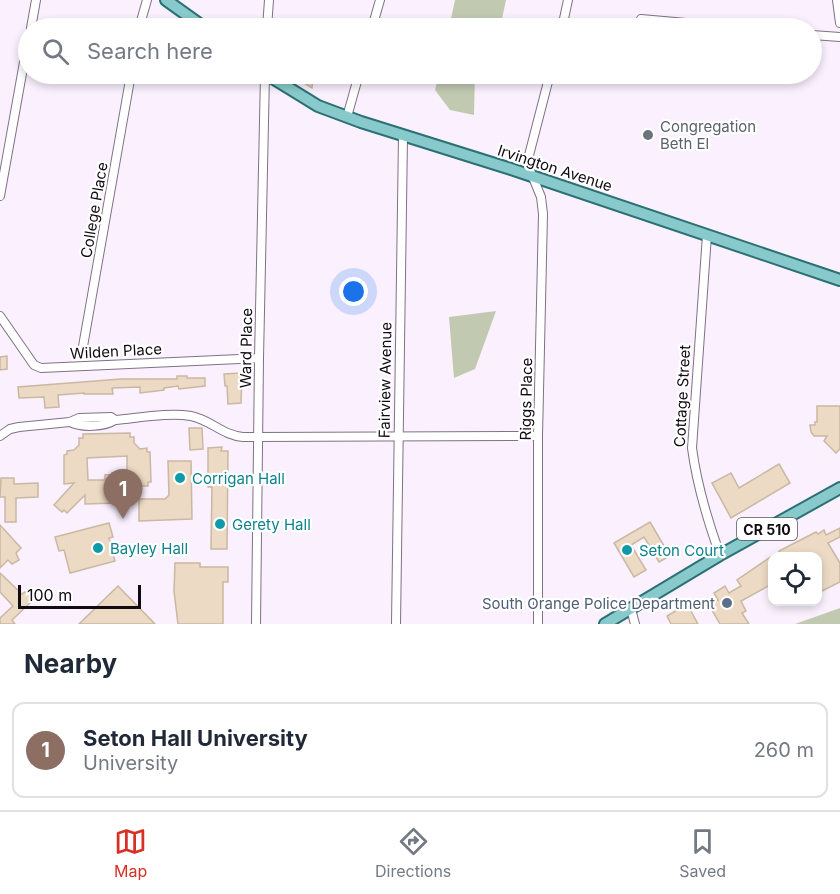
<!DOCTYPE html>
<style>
:root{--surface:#fff;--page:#f6f6f7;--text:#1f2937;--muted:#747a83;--line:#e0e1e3;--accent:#d93025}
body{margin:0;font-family:Inter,sans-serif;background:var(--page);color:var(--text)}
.controls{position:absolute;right:18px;bottom:18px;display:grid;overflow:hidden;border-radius:12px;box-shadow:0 3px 9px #0003}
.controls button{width:54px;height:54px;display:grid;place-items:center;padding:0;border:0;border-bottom:2px solid var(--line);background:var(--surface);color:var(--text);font:30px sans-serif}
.scale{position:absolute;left:18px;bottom:15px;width:123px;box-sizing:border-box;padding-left:6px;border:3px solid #100a12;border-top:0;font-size:16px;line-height:21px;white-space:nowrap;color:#100a12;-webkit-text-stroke:4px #fff;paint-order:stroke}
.you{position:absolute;left:354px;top:292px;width:21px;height:21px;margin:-15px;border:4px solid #fff;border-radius:50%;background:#1a73e8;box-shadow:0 0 0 9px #1a73e833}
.badge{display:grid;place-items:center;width:39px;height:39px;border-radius:50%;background:var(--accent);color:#fff;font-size:20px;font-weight:700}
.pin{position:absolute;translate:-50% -50px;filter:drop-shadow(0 2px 3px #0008)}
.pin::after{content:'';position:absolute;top:32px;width:21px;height:18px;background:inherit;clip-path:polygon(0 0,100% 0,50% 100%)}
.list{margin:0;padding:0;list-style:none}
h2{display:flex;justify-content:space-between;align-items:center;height:78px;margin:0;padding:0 24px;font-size:26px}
h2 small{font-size:20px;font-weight:400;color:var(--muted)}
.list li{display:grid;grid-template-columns:39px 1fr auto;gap:18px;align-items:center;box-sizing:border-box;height:96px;margin:0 12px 12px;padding:0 12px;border:2px solid var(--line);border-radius:12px}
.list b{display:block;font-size:22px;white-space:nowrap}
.list p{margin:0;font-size:20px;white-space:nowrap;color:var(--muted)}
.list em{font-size:20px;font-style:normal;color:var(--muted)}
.icon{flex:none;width:33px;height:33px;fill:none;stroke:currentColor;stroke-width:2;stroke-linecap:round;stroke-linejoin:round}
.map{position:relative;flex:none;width:840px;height:624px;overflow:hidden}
.search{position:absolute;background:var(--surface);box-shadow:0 3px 9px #0003;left:18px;right:18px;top:18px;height:66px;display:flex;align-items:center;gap:15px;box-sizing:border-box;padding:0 21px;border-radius:33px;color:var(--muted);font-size:22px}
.sheet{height:186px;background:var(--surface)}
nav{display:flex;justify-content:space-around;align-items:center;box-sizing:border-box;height:84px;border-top:2px solid var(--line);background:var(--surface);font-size:16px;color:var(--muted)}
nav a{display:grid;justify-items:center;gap:3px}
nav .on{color:var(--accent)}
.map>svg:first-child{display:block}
</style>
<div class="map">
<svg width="840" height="624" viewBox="0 0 840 624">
<rect width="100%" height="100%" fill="#faf0fe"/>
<!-- green -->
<g fill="#c1c9b1">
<polygon points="455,0 506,0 500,28 449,28"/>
<polygon points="81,20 118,28 80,28"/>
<polygon points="439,74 475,74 474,115 450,110 435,90"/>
<polygon points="496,311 475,369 454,378 449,317"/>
<polygon points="840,608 840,624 795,624"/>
</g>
<!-- building -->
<g fill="#ecdac4" stroke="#c9b8a2" stroke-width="1.5" fill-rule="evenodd">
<polygon points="290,74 313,74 312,88"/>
<polygon points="7,356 7,369 0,370 0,357"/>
<polygon points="242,373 241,403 228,404 227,386 225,386 224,374"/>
<polygon points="177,376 187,376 187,378 205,378 205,386 179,389 178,386 164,388 164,390 140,393 140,387 112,388 113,394 84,394 84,393 58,395 59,407 45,408 44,397 19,398 18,387 121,379 177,379"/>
<polygon points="817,406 840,406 840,449 836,453 824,441 827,436 814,436 811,432 810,425 815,425 815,422 817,422"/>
<polygon points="189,428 202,428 203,449 190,450"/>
<path d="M130,433V437H134V443L140,449L147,448V452H150L151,482H148V486H123L121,499L116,500V503L85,504V495L67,513L64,510L62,512L54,505L74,483L64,484V455L67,454V451L74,450L79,445V438H83V434ZM127,456V474L105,475V480H88L87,458Z"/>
<polygon points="222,447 221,451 228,451 227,549 211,549 212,487 208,487 208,448"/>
<polygon points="168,461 191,461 192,519 139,521 139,499 165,499 169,495"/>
<polygon points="779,464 790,483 731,518 712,483 731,473 739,488"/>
<polygon points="1,478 14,478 14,484 38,483 38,497 16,498 16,522 5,522 5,497 0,497"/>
<polygon points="650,522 670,556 659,562 644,537 631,545 646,570 634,577 614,543"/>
<polygon points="109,523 113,537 109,538 115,561 70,573 64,550 59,551 55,537"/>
<polygon points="0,525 21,548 16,553 19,560 12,564 8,560 0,568"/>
<polygon points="840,528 840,537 828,543 840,563 840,582 818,593 818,556 782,556 779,551 816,532 818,534 824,530 826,535"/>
<polygon points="772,556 772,584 741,601 746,611 742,613 749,624 720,624 709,605 718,600 714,593 725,586 729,593 741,586 737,580"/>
<polygon points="175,563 200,563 200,567 228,567 228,582 223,582 223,624 178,624 174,591"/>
<polygon points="0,573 22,594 25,592 33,600 12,620 15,624 0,624 0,618 13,606 0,592"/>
<polygon points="118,586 155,624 79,624"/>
<polygon points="687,604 698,624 671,624 667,616"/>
</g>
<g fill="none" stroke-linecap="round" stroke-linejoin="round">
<!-- minor casing -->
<g stroke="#807186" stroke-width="10">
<g id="minor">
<polyline points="837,0 840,23"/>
<polyline points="641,19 743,28"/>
<polyline points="31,28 36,0"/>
<polyline points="139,28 147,0"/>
<polyline points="267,28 269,0"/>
<polyline points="372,28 380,0"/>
<polyline points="562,28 568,0"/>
<polyline points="812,35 840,37"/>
<polyline points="347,117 359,74"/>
<polyline points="0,196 28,40"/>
<path d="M707,235L692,448C697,486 707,519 720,555"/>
<polyline points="0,316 34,365 41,368 259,358"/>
<polyline points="82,352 131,74"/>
<path d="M70,422C82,428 104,427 115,420C138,418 169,412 191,416C211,420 222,435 243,437L538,436"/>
<polyline points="0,436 10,429 19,427 70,422 79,418 111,417 115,420"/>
<polyline points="631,609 635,624"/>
<polyline points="256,624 259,358 265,74"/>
<polyline points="396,624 403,136"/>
<polyline points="538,624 538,436 543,214 541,197 527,163 550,74"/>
</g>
</g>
<!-- major casing -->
<g stroke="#2b7074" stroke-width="14">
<g id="major">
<polyline points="166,0 205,28"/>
<polyline points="266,74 318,106 361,122 511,169 840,280"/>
<polyline points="605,624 720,555 840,488"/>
</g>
</g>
<!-- minor -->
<use href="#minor" stroke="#fff" stroke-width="8"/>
<!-- major -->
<use href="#major" stroke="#88cacb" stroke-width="10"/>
</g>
<!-- markers -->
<circle fill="#6b7280" stroke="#fff" stroke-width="2" cx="648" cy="135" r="6"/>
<g fill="#0f9aa8" stroke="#fff" stroke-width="2">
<circle cx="180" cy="478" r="6"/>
<circle cx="220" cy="524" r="6"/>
<circle cx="98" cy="548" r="6"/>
<circle cx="627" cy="550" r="6"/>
</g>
<circle fill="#5c6f8a" stroke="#fff" stroke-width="2" cx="727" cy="603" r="6"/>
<g text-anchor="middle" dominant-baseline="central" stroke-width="4.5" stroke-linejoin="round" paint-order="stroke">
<!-- shield labels -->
<rect fill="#fff" stroke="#585459" stroke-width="1.5" x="737" y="518" width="60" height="22" rx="4.5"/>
<g font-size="14" font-weight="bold" fill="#100a12">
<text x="767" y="529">CR 510</text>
</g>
<!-- worship labels -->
<g font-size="15" fill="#5b616d" stroke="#fff" text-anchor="start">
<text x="660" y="126">Congregation<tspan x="660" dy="17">Beth El</tspan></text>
</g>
<!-- street labels -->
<g font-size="15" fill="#100a12" stroke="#fff">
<text transform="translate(555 168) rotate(18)">Irvington Avenue</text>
<text transform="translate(94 210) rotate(-80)">College Place</text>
<text transform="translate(246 348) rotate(-89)">Ward Place</text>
<text transform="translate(116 351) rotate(-3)">Wilden Place</text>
<text transform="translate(385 380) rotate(-89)">Fairview Avenue</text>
<text transform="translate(682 396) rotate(-87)">Cottage Street</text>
<text transform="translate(526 399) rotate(-89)">Riggs Place</text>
</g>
<!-- culture labels -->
<g font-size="15" fill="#0d838f" stroke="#fff" text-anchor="start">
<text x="192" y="478">Corrigan Hall</text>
<text x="232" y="524">Gerety Hall</text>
<text x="110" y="548">Bayley Hall</text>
<text x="639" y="550">Seton Court</text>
</g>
<!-- service labels -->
<g font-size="15" fill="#4e5e75" stroke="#fff" text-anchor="end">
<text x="715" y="603">South Orange Police Department</text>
</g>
</g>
</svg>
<div class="controls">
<button><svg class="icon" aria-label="locate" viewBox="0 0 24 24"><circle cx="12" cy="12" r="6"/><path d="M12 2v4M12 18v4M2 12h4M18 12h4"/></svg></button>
</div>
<div class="scale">100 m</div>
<div class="you"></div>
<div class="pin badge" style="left:123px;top:519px;background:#8d6e63">1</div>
<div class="search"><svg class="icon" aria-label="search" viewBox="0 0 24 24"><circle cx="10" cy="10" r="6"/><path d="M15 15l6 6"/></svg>Search here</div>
</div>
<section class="sheet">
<h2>Nearby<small></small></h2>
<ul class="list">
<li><span class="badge" style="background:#8d6e63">1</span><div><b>Seton Hall University</b><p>University</p></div><em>260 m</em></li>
</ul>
</section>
<nav>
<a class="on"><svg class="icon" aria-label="map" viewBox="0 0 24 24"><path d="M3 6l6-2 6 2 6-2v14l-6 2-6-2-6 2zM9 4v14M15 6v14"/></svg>Map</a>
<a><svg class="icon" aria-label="directions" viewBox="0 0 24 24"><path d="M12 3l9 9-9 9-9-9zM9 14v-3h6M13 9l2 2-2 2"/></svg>Directions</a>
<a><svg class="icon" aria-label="saved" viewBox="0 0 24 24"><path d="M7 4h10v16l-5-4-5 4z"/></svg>Saved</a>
</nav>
